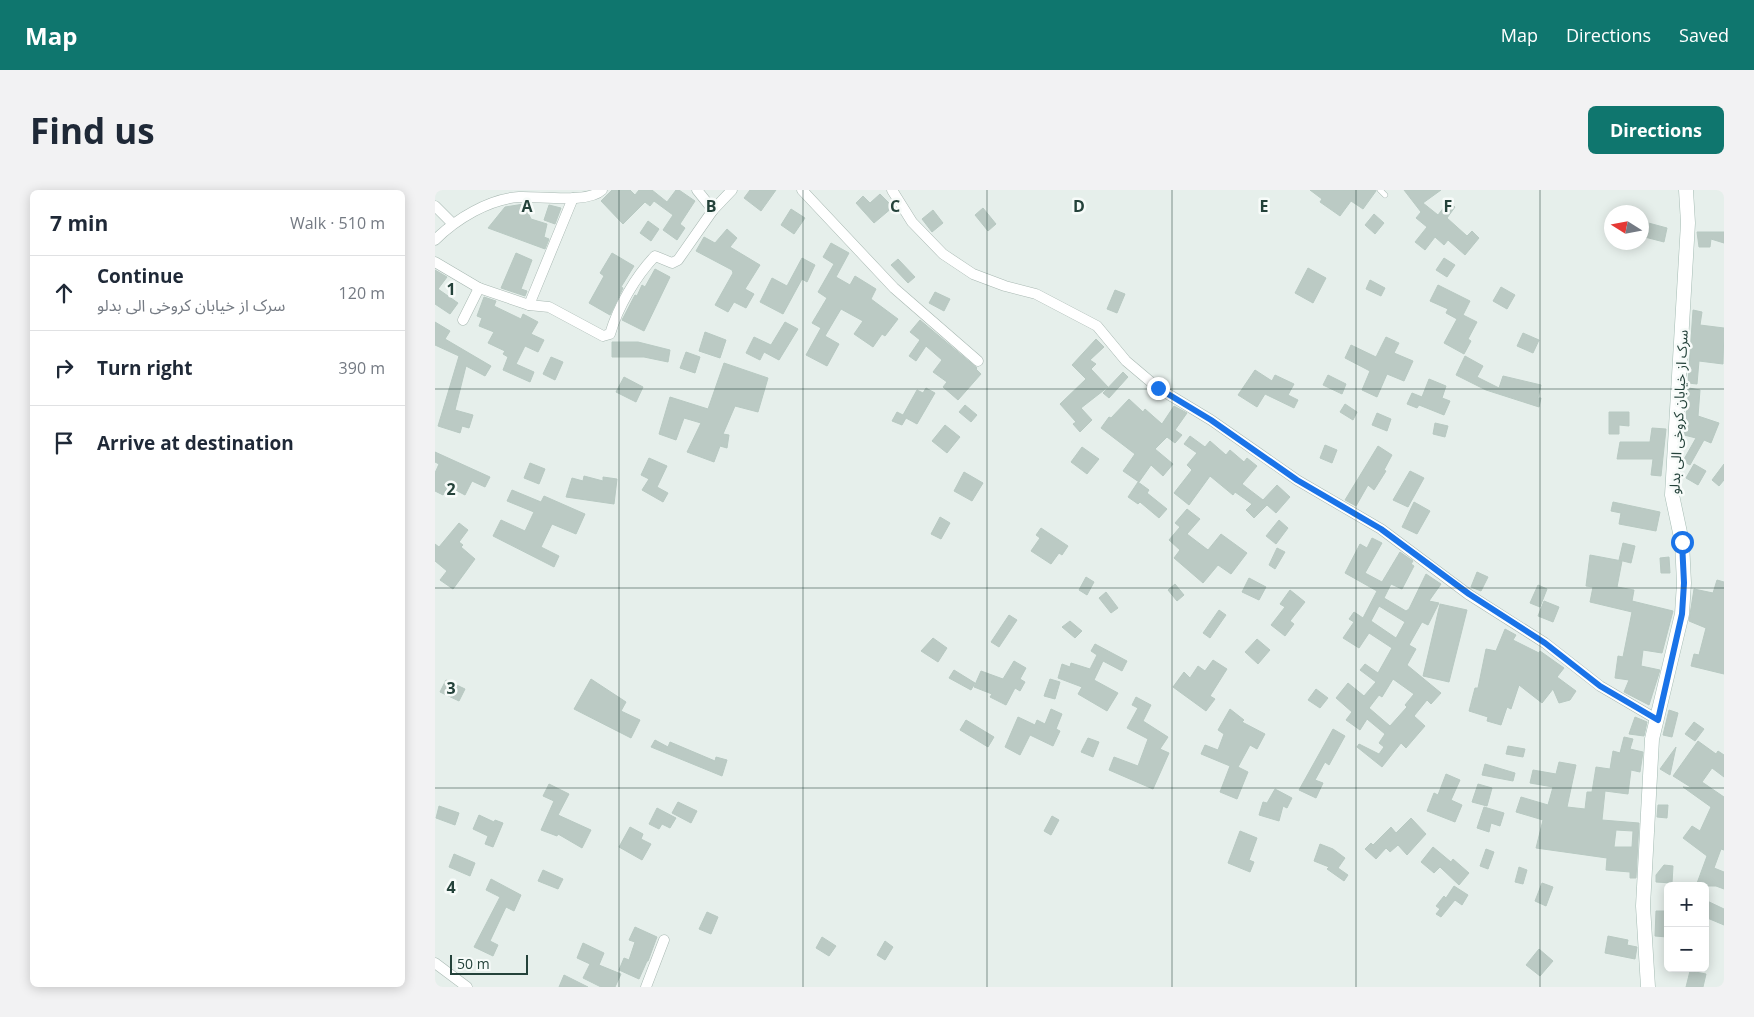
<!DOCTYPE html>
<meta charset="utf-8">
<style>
:root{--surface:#fff;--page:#f2f2f3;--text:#1f2937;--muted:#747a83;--line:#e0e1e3;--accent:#0f766e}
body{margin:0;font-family:"Open Sans","Noto Sans Arabic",sans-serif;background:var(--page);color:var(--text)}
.controls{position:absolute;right:15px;bottom:15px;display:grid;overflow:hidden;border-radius:8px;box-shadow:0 2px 12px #0003}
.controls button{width:45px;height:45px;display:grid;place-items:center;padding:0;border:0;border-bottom:1px solid var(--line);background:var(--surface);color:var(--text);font:25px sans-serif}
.compass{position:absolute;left:1169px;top:15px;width:45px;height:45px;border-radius:50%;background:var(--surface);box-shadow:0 2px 12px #0003;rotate:281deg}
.scale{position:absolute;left:15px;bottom:12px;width:78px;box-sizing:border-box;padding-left:5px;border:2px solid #24423a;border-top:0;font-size:14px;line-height:18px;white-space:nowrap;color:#24423a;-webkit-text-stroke:4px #f7fbf9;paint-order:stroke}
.stop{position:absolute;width:15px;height:15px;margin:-11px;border:4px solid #1a73e8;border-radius:50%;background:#fff}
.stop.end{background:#1a73e8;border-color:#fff;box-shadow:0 1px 5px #0008}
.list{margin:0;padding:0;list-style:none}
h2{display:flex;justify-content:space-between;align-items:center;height:65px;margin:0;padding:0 20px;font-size:21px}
h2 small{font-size:16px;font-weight:400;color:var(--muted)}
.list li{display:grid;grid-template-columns:32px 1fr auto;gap:15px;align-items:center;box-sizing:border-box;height:75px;padding:0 20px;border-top:1px solid var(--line)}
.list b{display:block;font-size:19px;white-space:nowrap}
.list p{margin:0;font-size:16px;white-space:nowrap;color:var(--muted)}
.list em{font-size:16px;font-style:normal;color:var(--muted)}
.icon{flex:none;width:28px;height:28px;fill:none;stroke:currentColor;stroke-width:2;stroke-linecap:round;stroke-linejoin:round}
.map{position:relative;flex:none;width:1289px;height:797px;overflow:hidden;border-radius:8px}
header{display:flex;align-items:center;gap:30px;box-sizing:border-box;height:70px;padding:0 25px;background:var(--accent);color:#fff}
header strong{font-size:24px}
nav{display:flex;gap:28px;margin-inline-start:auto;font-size:18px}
.intro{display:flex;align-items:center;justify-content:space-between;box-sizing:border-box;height:120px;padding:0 30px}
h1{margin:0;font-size:35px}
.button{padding:12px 22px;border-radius:8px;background:var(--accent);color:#fff;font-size:18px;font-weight:700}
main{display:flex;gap:30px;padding:0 30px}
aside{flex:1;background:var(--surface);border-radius:8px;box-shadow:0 2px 12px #0003}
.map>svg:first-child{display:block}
</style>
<header>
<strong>Map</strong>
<nav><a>Map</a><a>Directions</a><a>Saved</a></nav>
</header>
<div class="intro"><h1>Find us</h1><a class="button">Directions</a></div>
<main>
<aside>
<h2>7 min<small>Walk · 510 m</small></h2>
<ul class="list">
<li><svg class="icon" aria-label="ahead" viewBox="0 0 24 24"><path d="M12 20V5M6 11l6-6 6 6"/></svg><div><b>Continue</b><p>سرک از خیابان کروخی الی بدلو</p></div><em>120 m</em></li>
<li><svg class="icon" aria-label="right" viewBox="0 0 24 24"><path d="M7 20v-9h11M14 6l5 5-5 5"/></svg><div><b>Turn right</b></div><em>390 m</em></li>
<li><svg class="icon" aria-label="arrive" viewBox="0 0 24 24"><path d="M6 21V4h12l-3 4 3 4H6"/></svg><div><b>Arrive at destination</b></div></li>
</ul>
</aside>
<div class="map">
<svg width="1289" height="797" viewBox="0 0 1289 797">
<rect width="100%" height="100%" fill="#e6efeb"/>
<!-- building -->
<g fill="#bbcac4" stroke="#b8c9c2" fill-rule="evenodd">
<polygon points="177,0 195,0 200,5 204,0 217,0 232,12 241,0 244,0 260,11 245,34 250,38 242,50 228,40 238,25 219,11 215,16 210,12 188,34 166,11"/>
<polygon points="315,0 341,0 326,21 309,8"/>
<polygon points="875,0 941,0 941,1 928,19 916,11 905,26 885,12 887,9"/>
<polygon points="969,0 1006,0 988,13 1003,25 1013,12 1020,17 1012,28 1032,46 1037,41 1044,48 1030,65 1013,50 1009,55 1000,47 990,60 980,52 992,37 981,28 986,22"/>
<polygon points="445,4 458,17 439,33 421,13 428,6 435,13"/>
<polygon points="89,14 96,29 112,34 109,47 114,49 110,59 53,38 70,17"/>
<polygon points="114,15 126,18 120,34 109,30"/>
<polygon points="548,18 561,34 553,41 540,25"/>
<polygon points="356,19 370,28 359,44 346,35"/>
<polygon points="498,20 508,33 497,42 487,29"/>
<polygon points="939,24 949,33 940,44 930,35"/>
<polygon points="213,31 224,39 216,51 205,43"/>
<polygon points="1206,31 1232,38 1229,52 1206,46"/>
<polygon points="292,39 302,48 295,57 325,75 310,99 319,104 311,118 299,112 293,122 280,115 298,83 297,80 261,61 269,47 280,53"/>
<polygon points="1262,42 1289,42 1289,53 1276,49 1275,57 1264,57"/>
<polygon points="396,53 414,63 401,87 415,95 420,86 441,99 436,109 463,129 450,146 447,144 438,157 419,144 428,131 406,119 390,146 404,154 392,176 371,165 386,138 377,133 392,108 383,102 399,74 388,67"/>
<polygon points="81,63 97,70 86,99 92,101 90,106 66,98"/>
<polygon points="177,63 199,76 186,97 188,98 175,125 154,113 169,86 165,83"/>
<polygon points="367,68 380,75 372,92 367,89 348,124 325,112 337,88 352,96"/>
<polygon points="1009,68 1020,75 1012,87 1001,80"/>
<polygon points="463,69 480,87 473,93 456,75"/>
<polygon points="873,78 891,88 878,113 860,103"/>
<polygon points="220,79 235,87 209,141 187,130 200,105 202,106 207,95 210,97"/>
<polygon points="0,80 12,87 3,99 23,113 15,124 0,114"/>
<polygon points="935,90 950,98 946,106 931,99"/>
<polygon points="1003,95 1035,111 1028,125 1042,132 1033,149 1036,151 1029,164 1009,153 1022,129 1011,123 1013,119 995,111"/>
<polygon points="1066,97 1080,105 1072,119 1058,111"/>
<polygon points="680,100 690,104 682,123 672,119"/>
<polygon points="500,102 515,109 509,121 494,113"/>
<polygon points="49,107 61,111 59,116 86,129 88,124 103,132 96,144 109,150 103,162 90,156 81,174 99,182 95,192 68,180 73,167 68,164 70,161 53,153 59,142 44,136 47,128 42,126"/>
<polygon points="1258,120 1267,122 1265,135 1289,138 1288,174 1264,171 1262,194 1253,193"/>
<polygon points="485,130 542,178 541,179 546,184 523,210 508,197 512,192 498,182 507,170 491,156 481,171 474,166 485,150 475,142"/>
<polygon points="0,132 15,141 10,149 56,176 50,186 31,176 20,220 38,225 34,238 27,236 25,243 3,236 24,166 0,155"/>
<polygon points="350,132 363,139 344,170 329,162 325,170 311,163 319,147 336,155"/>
<polygon points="270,142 291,150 285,168 264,161"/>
<polygon points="1088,143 1104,150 1098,163 1082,156"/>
<polygon points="951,147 964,153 959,163 978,171 969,191 952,184 942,207 927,200 935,181 910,168 916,155 941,167"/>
<polygon points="661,149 669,157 655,170 661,174 656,179 673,197 646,218 657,230 645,242 638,234 641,232 625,214 651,189 637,175"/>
<polygon points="177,152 203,152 235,160 233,172 209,167 177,167"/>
<polygon points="251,162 265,167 260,183 245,178"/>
<polygon points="1030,166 1048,176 1042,187 1064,198 1068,186 1106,195 1103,208 1106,208 1104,217 1051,200 1021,185"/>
<polygon points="116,167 128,172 120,190 108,184"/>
<polygon points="289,173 333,188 323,222 300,216 288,244 294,245 292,258 285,256 279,272 252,262 266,233 249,228 241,250 224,244 235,207 273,219"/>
<polygon points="820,180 837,191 840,185 859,194 853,205 863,210 859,218 830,204 822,217 803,205"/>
<polygon points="688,182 693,187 674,208 668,203"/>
<polygon points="893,185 911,194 907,204 888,195"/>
<polygon points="189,187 208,197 201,212 181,202"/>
<polygon points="994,189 1011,196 1007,208 1015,211 1009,225 984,215 982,218 972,214 977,203 987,207"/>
<polygon points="491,198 500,203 482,234 471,228 467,235 457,231 462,222 468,225 482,200 488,203"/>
<polygon points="1254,198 1265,200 1263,226 1284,233 1276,253 1269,250 1255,275 1248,271 1261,248 1249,245"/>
<polygon points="694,209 708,222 710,219 727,234 739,216 752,223 740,240 747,245 740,253 732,247 720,259 738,274 728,286 716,275 704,292 688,281 700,264 666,238 674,227 676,228"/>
<polygon points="910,214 922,222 918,230 905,222"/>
<polygon points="530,215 542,225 536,232 524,222"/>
<polygon points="1174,222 1194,222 1194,236 1184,235 1184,244 1174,244"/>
<polygon points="942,223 956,229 952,241 937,235"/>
<polygon points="1000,233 1013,236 1010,247 998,244"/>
<polygon points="510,235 525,247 512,263 497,251"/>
<polygon points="1217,238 1231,239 1226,286 1216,285 1218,269 1182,269 1185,252 1215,252"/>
<polygon points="755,246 770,257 775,251 791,265 795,260 809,272 812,268 822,276 807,294 828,310 842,295 855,307 841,323 832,315 819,328 811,320 817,314 800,302 798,305 775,286 754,315 739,303 757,280 752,275 762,263 749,254"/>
<polygon points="890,255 902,260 897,273 885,268"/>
<polygon points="943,256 957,265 949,280 951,281 939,300 933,295 921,316 910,310"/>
<polygon points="647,257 664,269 652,284 636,272"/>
<polygon points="0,262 55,287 50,297 37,291 30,305 13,296 8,305 0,301 0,283 4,274 0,272"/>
<polygon points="214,268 232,276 222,297 233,303 228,312 207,300 214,289 206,285"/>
<polygon points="95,273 110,279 104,294 89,288"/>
<polygon points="1259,274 1271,281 1263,295 1251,288"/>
<polygon points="1289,274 1289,290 1284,296 1277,290"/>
<polygon points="975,281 989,288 973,317 958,310"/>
<polygon points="529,282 548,293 537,311 519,301"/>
<polygon points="149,286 168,291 168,287 182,289 179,314 131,307 137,288 148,291"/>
<polygon points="703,292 714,300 712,303 732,319 724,328 705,312 703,314 693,307"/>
<polygon points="77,300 106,312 109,306 150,324 141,344 117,334 106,357 124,366 119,377 58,346 66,330 90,341 99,322 72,311"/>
<polygon points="979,312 995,321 982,344 967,337"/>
<polygon points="1178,312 1225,322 1221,341 1184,334 1186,323 1176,321"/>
<polygon points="752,319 765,329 752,344 773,360 786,344 812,363 796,384 783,375 768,393 739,368 745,360 734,350 745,337 740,333"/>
<polygon points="505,327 515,333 506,349 496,344"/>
<polygon points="844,330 853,338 841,354 831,346"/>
<polygon points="24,333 33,340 24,352 28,355 26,357 40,369 18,399 5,390 12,381 0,371 0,354 4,357"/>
<polygon points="606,338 633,356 627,365 624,363 616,374 596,361 605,348 601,345"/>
<path d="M937,348L947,353L930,383L947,392L965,362L978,371L976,374L979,376L967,399L956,394L949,408L971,421L974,419L991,384L1006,394L994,411L1004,413L993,435L987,432L974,455L981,459L972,475L1006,503L996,514L992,510L979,526L990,536L971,558L966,553L947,577L922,557L924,554L944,564L949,557L944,553L950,544L932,529L925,540L911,530L917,522L901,508L913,493L929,506L941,492L925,480L930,474L943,483L957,458L934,443L924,458L908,448L919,432L914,429L919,422L928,428L942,401L910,383L925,354L932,358ZM944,416L970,432L961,448L936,431ZM958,489L979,504L970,515L972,517L955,536L934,518L944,505L947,507Z"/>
<polygon points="1188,353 1200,356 1196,373 1184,370"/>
<polygon points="842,358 850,362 840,379 834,375"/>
<polygon points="1155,365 1187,371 1182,397 1199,400 1197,411 1238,421 1227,463 1208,460 1206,476 1225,480 1214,515 1189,502 1194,490 1180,488 1183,466 1188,467 1197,422 1155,412 1158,397 1151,396"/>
<polygon points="1234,367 1235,383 1226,383 1225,368"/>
<polygon points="1042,382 1053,387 1046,401 1036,397"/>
<polygon points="651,387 659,392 652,405 644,400"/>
<polygon points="814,388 831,397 824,410 807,402"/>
<polygon points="1282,390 1289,392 1289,484 1256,476 1259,464 1264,465 1271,438 1254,431 1259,399 1278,403"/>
<polygon points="740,394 749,405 742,411 733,400"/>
<polygon points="1103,395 1112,399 1105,417 1095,413"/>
<polygon points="855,400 870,412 855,431 859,434 850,446 836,435 850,417 845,414"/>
<polygon points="671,402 683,418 676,423 664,408"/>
<polygon points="1109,411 1124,417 1118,432 1103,426"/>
<polygon points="1005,414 1032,420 1014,492 988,486"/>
<polygon points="784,420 791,425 775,448 768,443"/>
<polygon points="574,425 582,430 564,457 556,452"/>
<polygon points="635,431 647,441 640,448 627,437"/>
<polygon points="1070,439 1081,445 1078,450 1104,463 1105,461 1129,478 1122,487 1141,501 1135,510 1124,513 1118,499 1107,513 1084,495 1076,519 1072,517 1066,535 1052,531 1053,527 1034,521 1040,498 1043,498 1051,459 1061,461"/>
<polygon points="498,448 512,458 503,472 486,461"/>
<polygon points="822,449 835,460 823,474 810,462"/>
<polygon points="660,454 692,471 687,481 668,471 659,490 683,503 672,521 643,504 647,497 623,488 627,474 635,477 636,473 655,479 662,465 656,461"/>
<polygon points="778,470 792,479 775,506 780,509 771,521 738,497 749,482 755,488 763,476 770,481"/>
<polygon points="579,471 591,478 585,489 590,492 585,501 580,498 571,515 555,507 557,504 539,497 546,481 568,489"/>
<polygon points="519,480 540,493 536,500 514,488"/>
<polygon points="156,489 191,512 186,521 205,530 196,548 139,519"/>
<polygon points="615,489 625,492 620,509 609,506"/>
<polygon points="11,490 30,499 24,511 5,502"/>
<polygon points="881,499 893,508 885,518 873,510"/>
<polygon points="701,507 716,515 708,531 733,547 725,559 734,563 718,599 674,580 679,567 703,576 713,549 692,538 703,518 697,515"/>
<polygon points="616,519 627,524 621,539 625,541 618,556 595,545 585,565 570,557 583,527 600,535 602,530 610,534"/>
<polygon points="795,519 809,530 807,532 830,544 822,559 815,555 803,577 813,582 802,609 785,602 795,576 766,564 770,555 783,560 789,544 783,540"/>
<polygon points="1234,520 1243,523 1237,547 1228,545"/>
<polygon points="1200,527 1212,532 1209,546 1194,544"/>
<polygon points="531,530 559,547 553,557 525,540"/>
<polygon points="1259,532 1269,539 1260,551 1250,544"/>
<polygon points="898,539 910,546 894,575 890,572 880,590 888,593 881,608 864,600"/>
<path d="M1189,547L1198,549L1195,559L1208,562L1205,582L1196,580L1193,604L1170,601L1167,630L1204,633L1201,688H1195V682L1171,680L1172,668L1101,658L1108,630L1081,622L1086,607L1113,615L1118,597L1095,593L1098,580L1121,584L1124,572L1141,575L1132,617L1150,619L1152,602H1157L1161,577L1175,579L1178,561L1185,563ZM1181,640L1198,641L1197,657H1179Z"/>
<polygon points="653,548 664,552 658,567 646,562"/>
<polygon points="220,550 233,557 235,552 280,571 281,567 292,570 287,586 216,557"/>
<polygon points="1263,551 1281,564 1283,561 1289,565 1289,587 1277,578 1267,592 1289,607 1289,660 1286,659 1279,678 1289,682 1289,699 1281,696 1261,696 1272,666 1248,648 1257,636 1265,641 1276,617 1248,597 1257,598 1238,586"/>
<polygon points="1073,556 1090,559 1088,567 1071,564"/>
<polygon points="1241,557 1235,585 1225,579"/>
<polygon points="1050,574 1080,583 1078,591 1047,585"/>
<polygon points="1011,584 1025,590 1016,610 1027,615 1020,632 992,621 999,603 1003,605"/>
<polygon points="114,594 134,604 123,625 156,640 147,658 123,644 122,646 106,640 119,611 108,606"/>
<polygon points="1043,594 1057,598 1052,616 1037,612"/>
<polygon points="840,599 857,608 852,618 848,616 844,631 824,625 828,612 832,613"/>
<polygon points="243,612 262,621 256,633 237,623"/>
<polygon points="1223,615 1233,615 1232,628 1222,627"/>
<polygon points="4,616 24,623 20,635 1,628"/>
<polygon points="1049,617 1069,623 1065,636 1056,633 1054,642 1042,638"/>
<polygon points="222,618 241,628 235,638 227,634 224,639 214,634"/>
<polygon points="44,625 59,632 60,630 68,633 58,657 50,654 53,646 38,639"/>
<polygon points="617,626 624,630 616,645 609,641"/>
<polygon points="976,628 991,644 972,665 963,655 955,662 951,658 941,669 930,659 936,653 938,655 956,637 961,643"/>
<polygon points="195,637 208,644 206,649 216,654 207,670 184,657"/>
<polygon points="805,641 822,648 814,670 819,672 815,682 793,673"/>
<polygon points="885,654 898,659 910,668 903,678 913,685 909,691 892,679 894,677 879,671"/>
<polygon points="998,657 1016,672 1018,669 1034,683 1024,695 1005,677 999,683 986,672"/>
<polygon points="1051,659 1059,662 1053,679 1045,676"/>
<polygon points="19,664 40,673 35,686 14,677"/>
<polygon points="1229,675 1238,676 1237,693 1221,692 1221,685"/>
<polygon points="1084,677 1092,680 1088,694 1080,692"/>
<polygon points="108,680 128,689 123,699 103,691"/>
<polygon points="56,689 86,705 79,721 71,717 55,751 63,755 58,766 39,757 65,707 51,700"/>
<polygon points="1107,693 1118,697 1111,716 1100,711"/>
<polygon points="1019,696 1033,705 1027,715 1020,710 1006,727 1001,724 1005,719 1001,716 1009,706 1011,708"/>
<polygon points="1270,710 1289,719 1289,735 1270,727"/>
<polygon points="1221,721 1233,721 1232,747 1220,746"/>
<polygon points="272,722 283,727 276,744 264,739"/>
<polygon points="200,737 222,747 213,771 212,771 204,789 184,780 189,768 194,770 200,752 194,750"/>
<polygon points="1173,746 1193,750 1192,755 1202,757 1200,769 1170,763"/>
<polygon points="387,747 401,756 394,766 381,758"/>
<polygon points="450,751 458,757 450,770 442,765"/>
<polygon points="148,753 169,763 164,775 186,784 180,797 166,797 148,788 155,774 142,768"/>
<polygon points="1104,759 1118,771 1105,786 1091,775"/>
<polygon points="1255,781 1271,784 1268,797 1251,797"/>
<polygon points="129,785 153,797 124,797"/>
</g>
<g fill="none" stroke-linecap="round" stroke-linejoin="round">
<!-- service casing -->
<g stroke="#a8b8b2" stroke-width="6">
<polyline id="service" points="945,0 950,5"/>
</g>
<!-- minor casing -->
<g stroke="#a8b8b2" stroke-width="11">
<g id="minor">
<polyline points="262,0 278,20"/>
<polyline points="367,0 459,98 543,171"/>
<polyline points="457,0 477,32 508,64 538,84 570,96 601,104 662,136 691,171 723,198 776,230 862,290 946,339 1033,404 1110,453 1165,496 1223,530"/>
<polyline points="0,16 17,33"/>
<path d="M0,50C21,29 54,9 84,7C105,6 152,14 167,0"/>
<polyline points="0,72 44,98"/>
<polyline points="94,115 138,8"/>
<path d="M28,130L44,98L94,115L114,117L168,146L175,144C183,117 200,87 220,66L237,73L243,70L278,20L297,0"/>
<polyline points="0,773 32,797"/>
<polyline points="211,797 229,750"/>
</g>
</g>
<!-- secondary casing -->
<g stroke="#a4bbb3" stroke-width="15">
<polyline id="secondary" points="1213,797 1208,716 1217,549 1247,424 1249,393 1247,352 1237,305 1253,33 1251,0"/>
</g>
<!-- service -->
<use href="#service" stroke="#fff" stroke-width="5"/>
<!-- minor -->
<use href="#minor" stroke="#fff" stroke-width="10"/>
<!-- secondary -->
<use href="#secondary" stroke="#fff" stroke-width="14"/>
</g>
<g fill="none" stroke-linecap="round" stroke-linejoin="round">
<!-- route -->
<polyline stroke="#1a73e8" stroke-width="6" points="723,198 776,230 862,290 946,339 1034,404 1110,453 1165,496 1223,530 1247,424 1249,393 1247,352"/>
</g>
<!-- grid -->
<path fill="none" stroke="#24423a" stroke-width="1" stroke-opacity="0.55" d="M184,0V797M368,0V797M552,0V797M737,0V797M921,0V797M1105,0V797M0,199H1289M0,398H1289M0,598H1289"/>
<g text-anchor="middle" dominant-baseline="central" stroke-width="5" stroke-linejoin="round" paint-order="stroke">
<!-- street labels -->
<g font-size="14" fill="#24423a" stroke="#f7fbf9">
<text transform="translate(1243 222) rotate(-87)">سرک از خیابان کروخی الی بدلو</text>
</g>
</g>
<g font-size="16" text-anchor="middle" font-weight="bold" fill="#24423a" stroke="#f7fbf9" stroke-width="5" stroke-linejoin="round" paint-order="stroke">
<text x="92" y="22">A</text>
<text x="276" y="22">B</text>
<text x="460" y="22">C</text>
<text x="644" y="22">D</text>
<text x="829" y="22">E</text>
<text x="1013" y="22">F</text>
<text x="16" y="105">1</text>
<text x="16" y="305">2</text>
<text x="16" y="504">3</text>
<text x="16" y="703">4</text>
</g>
</svg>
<div class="controls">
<button>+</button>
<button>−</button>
</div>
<svg class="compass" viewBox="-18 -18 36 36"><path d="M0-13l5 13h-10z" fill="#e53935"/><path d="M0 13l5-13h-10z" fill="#747a83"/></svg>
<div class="scale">50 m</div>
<div class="stop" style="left:1247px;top:352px"></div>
<div class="stop end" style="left:723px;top:198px"></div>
</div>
</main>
